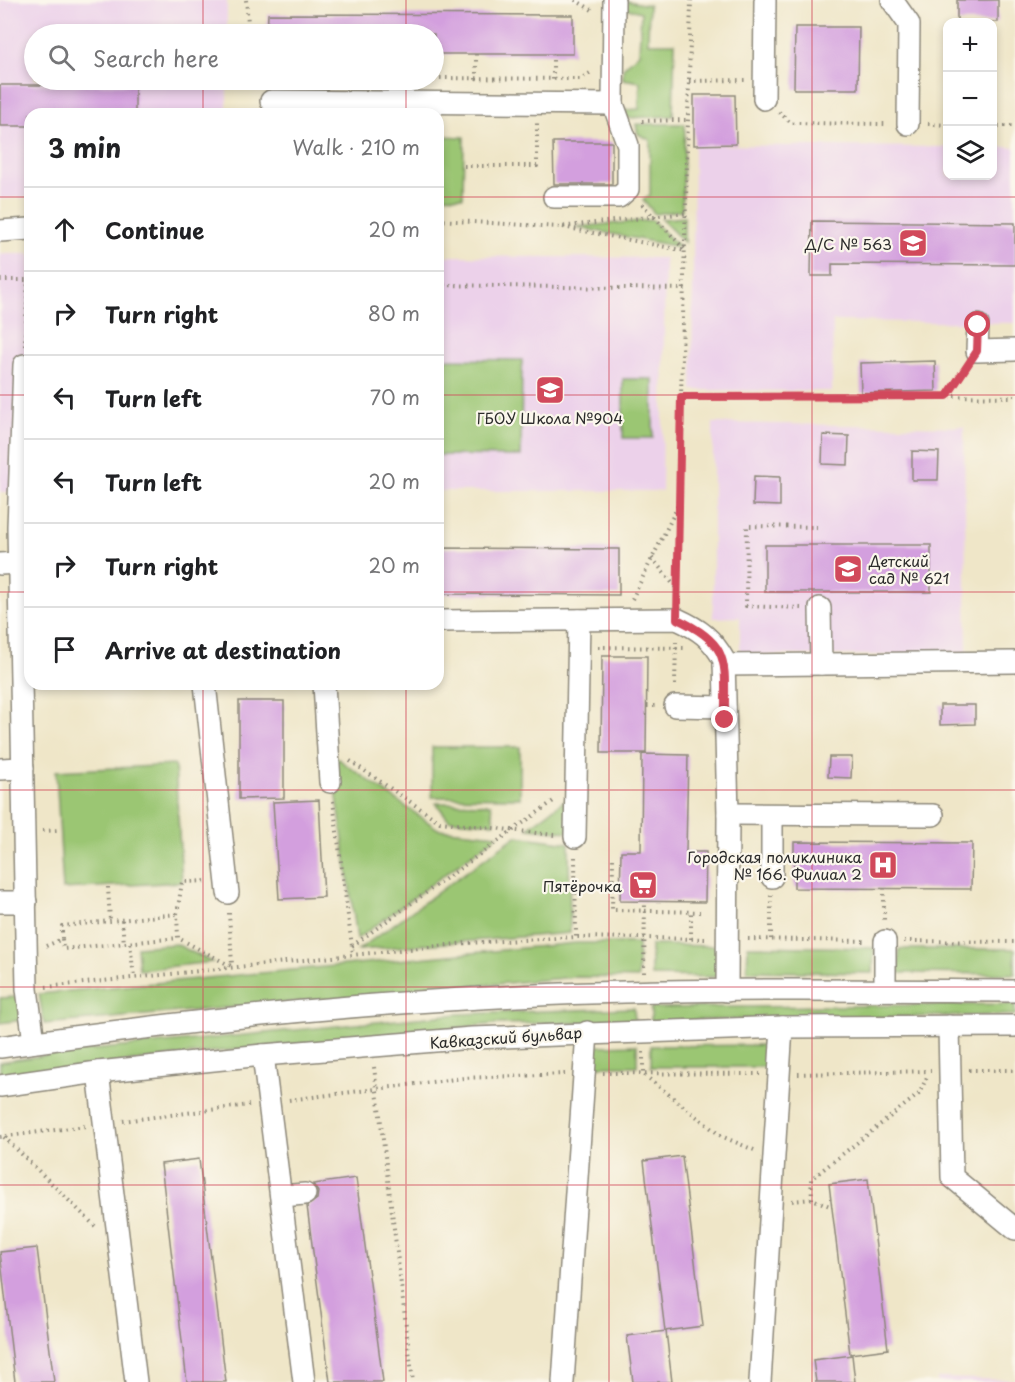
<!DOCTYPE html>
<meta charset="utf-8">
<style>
:root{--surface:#fff;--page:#f6f6f6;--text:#202124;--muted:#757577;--line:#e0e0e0}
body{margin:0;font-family:"Playpen Sans",sans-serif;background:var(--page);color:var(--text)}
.controls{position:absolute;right:18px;top:18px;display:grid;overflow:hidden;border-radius:12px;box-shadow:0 3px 9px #0003}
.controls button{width:54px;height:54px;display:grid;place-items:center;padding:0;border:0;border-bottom:2px solid var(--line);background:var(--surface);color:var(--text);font:30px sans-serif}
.stop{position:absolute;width:18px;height:18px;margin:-14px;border:4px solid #d1495b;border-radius:50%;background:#fff}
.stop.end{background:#d1495b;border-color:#fff;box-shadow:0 2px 6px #0008}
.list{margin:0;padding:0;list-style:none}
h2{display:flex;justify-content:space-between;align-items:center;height:78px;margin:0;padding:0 24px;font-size:26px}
h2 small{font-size:20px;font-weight:400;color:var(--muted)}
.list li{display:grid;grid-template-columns:39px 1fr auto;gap:18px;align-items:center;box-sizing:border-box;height:84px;padding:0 24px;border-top:2px solid var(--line)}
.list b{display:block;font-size:22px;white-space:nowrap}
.list em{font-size:20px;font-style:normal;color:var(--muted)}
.icon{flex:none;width:33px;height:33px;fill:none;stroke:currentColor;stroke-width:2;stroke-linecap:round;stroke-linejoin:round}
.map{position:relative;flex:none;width:1015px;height:1382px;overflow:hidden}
.search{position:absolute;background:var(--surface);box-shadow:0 3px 9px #0003;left:24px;top:24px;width:420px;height:66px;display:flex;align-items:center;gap:15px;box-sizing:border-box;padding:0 21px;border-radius:33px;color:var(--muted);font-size:22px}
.panel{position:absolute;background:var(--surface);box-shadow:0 3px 9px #0003;left:24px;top:108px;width:420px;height:582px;border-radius:18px}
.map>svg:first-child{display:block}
</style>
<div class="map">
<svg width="1015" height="1382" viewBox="0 0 1015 1382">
<rect width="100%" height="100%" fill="#fbf7ec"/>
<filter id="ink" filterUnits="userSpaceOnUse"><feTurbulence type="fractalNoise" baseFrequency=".0167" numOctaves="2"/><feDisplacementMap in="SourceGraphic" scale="12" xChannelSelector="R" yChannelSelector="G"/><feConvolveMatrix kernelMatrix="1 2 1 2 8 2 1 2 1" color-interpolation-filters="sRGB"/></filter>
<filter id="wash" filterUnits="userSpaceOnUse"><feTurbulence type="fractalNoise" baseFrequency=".008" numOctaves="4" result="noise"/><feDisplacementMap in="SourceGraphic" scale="24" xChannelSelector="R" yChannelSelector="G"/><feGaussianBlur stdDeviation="1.35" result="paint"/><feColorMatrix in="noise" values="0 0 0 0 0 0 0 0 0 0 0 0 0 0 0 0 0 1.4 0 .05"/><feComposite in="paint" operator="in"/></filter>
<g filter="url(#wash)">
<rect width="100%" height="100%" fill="#efe6c8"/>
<!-- built -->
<g fill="#ecd1ea">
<polygon points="0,0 227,0 227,34 34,34 34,80 227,80 227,114 30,114 30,197 0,199"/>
<polygon points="694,145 947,147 948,176 992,176 993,147 1015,147 1015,323 833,321 832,391 692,390"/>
<rect x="0" y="254" width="30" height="238"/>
<polygon points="438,256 665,258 662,491 438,491"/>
<polygon points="713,423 964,427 967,655 740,655 740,617 713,618"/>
<polygon points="937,1378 1015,1380 1015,1382 937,1382"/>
</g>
<!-- green -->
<g fill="#9bc673" stroke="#63784f" stroke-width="1.5">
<polygon points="621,0 649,5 648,43 675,43 673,116 627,118 625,110 639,109 640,82 623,79 623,68 639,53 641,12 620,7"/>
<polygon points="636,124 685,124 682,210 655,214 643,200 650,195 650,140 638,134"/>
<polygon points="438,136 464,137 463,197 438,196"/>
<polygon points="684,217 684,242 661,219"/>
<polygon points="652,220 679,247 576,227"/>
<polygon points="438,359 522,360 521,456 438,455"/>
<rect x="623" y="379" width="30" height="59"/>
<polygon points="432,747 520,747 520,798 432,797"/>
<polygon points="331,754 438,829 498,835 357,939"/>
<polygon points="175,765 182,882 63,889 56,771"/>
<polygon points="569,797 568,832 528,828"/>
<polygon points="436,803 491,804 494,823 449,820"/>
<polygon points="516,836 569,843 570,933 358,950"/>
<polygon points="576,943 638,943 638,978 575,977 44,1024 39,994"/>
<polygon points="176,944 212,962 139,970 137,947"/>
<polygon points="651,945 719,946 719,977 651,976"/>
<polygon points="748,946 874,948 873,973 747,971"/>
<polygon points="899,949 1015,949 1015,974 899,973"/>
<polygon points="18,997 22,1020 0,1023 0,998"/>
<polygon points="1015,1004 1015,1015 651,1021 651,1008"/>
<polygon points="634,1008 635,1022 495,1024 193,1054 0,1077 0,1062 61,1053 458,1014"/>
<polygon points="637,1045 637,1066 593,1066 593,1051 599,1046"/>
<polygon points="770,1045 773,1067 651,1067 651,1046"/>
</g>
<g id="blocks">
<!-- building -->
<g fill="#d39fde">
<rect x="957" y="0" width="41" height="22"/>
<polygon points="268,14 573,15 573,54 434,54 434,34 267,34"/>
<polygon points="795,27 859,27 858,89 794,89"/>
<polygon points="0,85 135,85 135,114 30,114 30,126 0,126"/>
<polygon points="694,95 735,95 736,144 694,145"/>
<polygon points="553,142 612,142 612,184 554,184"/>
<polygon points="812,221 1015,223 1015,265 832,264 832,276 811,276"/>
<polygon points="935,361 936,391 861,393 860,363"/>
<polygon points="823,435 849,436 848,465 822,464"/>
<polygon points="912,451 939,452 938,480 912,480"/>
<polygon points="754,476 780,477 780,506 753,505"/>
<rect x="765" y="545" width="166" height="47"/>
<polygon points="438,548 619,549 619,595 438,594"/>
<polygon points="602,656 647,656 646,753 601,753"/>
<polygon points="239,701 284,701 284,798 239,799"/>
<polygon points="940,705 975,705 975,724 940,725"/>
<polygon points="642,754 688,755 686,852 706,852 705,902 620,901 621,851 641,851"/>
<polygon points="829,757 852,757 851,778 828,777"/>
<polygon points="319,800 324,897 279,899 273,802"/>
<polygon points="794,842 972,843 971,889 794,888"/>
<polygon points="682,1156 703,1326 665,1331 644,1161"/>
<polygon points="199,1159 226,1382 187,1382 171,1250 161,1164"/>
<polygon points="356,1178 377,1336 383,1382 330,1382 307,1206 317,1199 318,1192 313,1184"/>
<polygon points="868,1179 888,1349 850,1354 829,1184"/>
<polygon points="37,1248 54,1382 15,1382 0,1252"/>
<polygon points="666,1331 672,1382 633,1382 627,1336"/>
<polygon points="852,1355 855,1382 816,1382 813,1360"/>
</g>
</g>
</g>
<g filter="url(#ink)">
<use href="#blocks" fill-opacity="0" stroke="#8d887a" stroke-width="1.5"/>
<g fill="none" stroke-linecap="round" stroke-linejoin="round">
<!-- minor casing -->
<g stroke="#8d887a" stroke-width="24">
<g id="minor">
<polyline points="892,0 909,24 908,124"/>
<polyline points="764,99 765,0"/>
<polyline points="271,101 613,104 614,0"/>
<polyline points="554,197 619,197 628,189 628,145 613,104"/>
<polyline points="0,231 30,229"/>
<polyline points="978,325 977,351 1015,350"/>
<polyline points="24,365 18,527 27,989 34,1042"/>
<polyline points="0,564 19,563"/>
<polyline points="820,608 821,664"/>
<path d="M438,621L677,619C699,629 712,638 724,660L728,814L727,991"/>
<polyline points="724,665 1015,662"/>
<polyline points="205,684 228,893"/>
<polyline points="324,684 330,782"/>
<polyline points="675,706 725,707"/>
<polyline points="0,769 23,768"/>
<polyline points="728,814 933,815"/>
<polyline points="575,837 579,620"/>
<polyline points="772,877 772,815"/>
<polyline points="0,902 26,902"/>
<polyline points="885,941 885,990"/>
<polyline points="949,1026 952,1177 1015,1229"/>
<path d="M0,1047C153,1025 308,1008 463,999C647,987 831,990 1015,991"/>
<polyline points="263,1055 304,1382"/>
<polyline points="98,1072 136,1382"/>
<polyline points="0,1086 98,1072 263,1055 472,1038 782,1027 1015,1026"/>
<polyline points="281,1196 305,1194"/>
<polyline points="563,1382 587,1032"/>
<polyline points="760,1382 782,1027"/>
</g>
</g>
<!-- path -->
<g stroke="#8d887a" stroke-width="4" stroke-dasharray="1.5 4.5" stroke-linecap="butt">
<polyline points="246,0 249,34"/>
<polyline points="575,0 592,10"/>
<polyline points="476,54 476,80"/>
<polyline points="553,54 553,80"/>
<polyline points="434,78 580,79 592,72"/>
<polyline points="689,81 745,80"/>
<polyline points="779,112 791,123 887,124"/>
<polyline points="642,121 689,120"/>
<polyline points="928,124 948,125"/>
<polyline points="992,126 1015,126"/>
<polyline points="464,166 537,166 537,122"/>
<polyline points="642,204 686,251"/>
<polyline points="438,220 559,227 687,213"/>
<polyline points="563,227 686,251"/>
<polyline points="0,280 29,280"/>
<polyline points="438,285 686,289"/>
<polyline points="25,346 28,280"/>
<polyline points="948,396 1015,397"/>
<polyline points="681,397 691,0"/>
<polyline points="652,558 677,589"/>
<polyline points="677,598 681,397 947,396 967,366"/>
<polyline points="632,599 678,506"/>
<polyline points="801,608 746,606 747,526 817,527"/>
<polyline points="598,647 687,648"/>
<polyline points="675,685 676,642"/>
<polyline points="647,706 655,706"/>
<polyline points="350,761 440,822 554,835"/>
<polyline points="333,801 353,954"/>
<polyline points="43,831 60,830"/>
<polyline points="575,857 576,937"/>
<polyline points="613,859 612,910 700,912"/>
<polyline points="108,887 110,921"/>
<polyline points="884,888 884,922"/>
<polyline points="229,913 232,965"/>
<polyline points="177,914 182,882 208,881"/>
<polyline points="122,920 124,944"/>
<polyline points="62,939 63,949 178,938"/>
<polyline points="691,939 691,912"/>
<polyline points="748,939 867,941"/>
<polyline points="771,939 771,895"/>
<polyline points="904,941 1015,942"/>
<polyline points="130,943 134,977"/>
<polyline points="46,946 62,939 62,926 177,914 178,938 231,966"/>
<polyline points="352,946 555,800"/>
<polyline points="644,973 645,901"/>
<polyline points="46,987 467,943 576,937 708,939"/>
<polyline points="643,1052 643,1074 721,1136 754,1150"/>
<polyline points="374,1067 413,1382"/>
<polyline points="969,1070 1015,1070"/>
<polyline points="603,1073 760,1074"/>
<polyline points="798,1074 931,1071"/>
<polyline points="289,1100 464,1078 565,1074"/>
<polyline points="123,1121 249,1105"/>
<polyline points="0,1137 86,1126"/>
<polyline points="4,1137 95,1226"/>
<polyline points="812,1199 811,1179 919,1094 928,1075"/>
<polyline points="792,1201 812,1199 832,1207"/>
</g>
<!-- minor -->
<use href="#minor" stroke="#fff" stroke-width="21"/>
</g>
</g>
<g fill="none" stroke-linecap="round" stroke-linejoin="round" filter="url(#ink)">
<!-- route -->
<path stroke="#d1495b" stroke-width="8" d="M725,720C724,665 734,645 677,619L681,397L947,396L977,351L978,325"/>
</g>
<!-- grid -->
<path fill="none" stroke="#d1495b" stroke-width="1.5" stroke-opacity="0.55" d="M203,0V34M406,0V34M609,0V1382M812,0V1382M203,80V114M406,80V114M0,197H30M438,197H1015M0,395H30M438,395H1015M0,592H30M438,592H1015M203,684V1382M406,684V1382M0,790H1015M0,987H1015M0,1185H1015"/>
<!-- icons -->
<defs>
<g id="school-square" transform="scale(1.5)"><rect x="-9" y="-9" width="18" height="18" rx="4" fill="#d1495b" stroke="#fbf7ec"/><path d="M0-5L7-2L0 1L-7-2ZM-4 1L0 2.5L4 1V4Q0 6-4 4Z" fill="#fff"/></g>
<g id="hospital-square" transform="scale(1.5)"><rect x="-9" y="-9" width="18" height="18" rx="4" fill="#d1495b" stroke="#fbf7ec"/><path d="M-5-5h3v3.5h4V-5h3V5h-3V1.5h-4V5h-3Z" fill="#fff"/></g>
<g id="supermarket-square" transform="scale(1.5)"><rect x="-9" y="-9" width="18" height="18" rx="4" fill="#d1495b" stroke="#fbf7ec"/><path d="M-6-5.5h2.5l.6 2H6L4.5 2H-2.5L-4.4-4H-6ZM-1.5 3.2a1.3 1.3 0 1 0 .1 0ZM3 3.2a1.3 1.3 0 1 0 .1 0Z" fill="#fff"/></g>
</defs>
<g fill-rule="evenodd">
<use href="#school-square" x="913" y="243"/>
<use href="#school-square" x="550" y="390"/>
<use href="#school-square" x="848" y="569"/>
<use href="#hospital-square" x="883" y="865"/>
<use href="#supermarket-square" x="643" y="885"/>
</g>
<g text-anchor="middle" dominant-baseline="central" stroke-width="4.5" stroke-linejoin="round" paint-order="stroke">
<!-- poi labels -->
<g font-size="15" fill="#2b2b2b" stroke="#fbf7ec" text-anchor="end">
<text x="892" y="243">Д/C № 563</text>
<text x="550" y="417" text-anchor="middle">ГБОУ Школа №904</text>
<text x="869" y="560" text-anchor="start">Детский<tspan x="869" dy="17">сад № 621</tspan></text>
<text x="862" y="856">Городская поликлиника<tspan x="862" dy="17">№ 166. Филиал 2</tspan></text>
<text x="622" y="885">Пятёрочка</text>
</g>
<!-- street labels -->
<g font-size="15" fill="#2b2b2b" stroke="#fbf7ec">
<text transform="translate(506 1037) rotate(-4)">Кавказский бульвар</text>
</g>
</g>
</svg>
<div class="controls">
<button>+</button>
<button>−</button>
<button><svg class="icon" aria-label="layers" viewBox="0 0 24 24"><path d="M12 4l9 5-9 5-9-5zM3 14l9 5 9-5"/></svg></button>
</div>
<div class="stop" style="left:978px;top:325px"></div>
<div class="stop end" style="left:725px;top:720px"></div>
<div class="search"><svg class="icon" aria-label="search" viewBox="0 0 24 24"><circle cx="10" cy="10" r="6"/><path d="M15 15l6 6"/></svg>Search here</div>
<section class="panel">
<h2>3 min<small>Walk · 210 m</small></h2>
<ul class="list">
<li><svg class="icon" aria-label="ahead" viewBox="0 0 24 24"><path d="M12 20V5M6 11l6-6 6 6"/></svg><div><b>Continue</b></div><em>20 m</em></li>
<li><svg class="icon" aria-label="right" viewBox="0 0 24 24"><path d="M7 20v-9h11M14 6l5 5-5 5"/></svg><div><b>Turn right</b></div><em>80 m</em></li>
<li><svg class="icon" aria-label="left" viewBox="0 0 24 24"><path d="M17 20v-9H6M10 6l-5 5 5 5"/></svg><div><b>Turn left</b></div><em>70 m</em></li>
<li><svg class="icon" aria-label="left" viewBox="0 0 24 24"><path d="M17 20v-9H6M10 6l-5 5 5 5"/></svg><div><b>Turn left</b></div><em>20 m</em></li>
<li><svg class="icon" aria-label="right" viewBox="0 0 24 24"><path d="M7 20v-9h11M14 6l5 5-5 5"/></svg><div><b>Turn right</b></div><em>20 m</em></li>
<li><svg class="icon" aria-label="arrive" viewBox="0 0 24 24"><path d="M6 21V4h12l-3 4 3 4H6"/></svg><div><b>Arrive at destination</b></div></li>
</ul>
</section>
</div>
